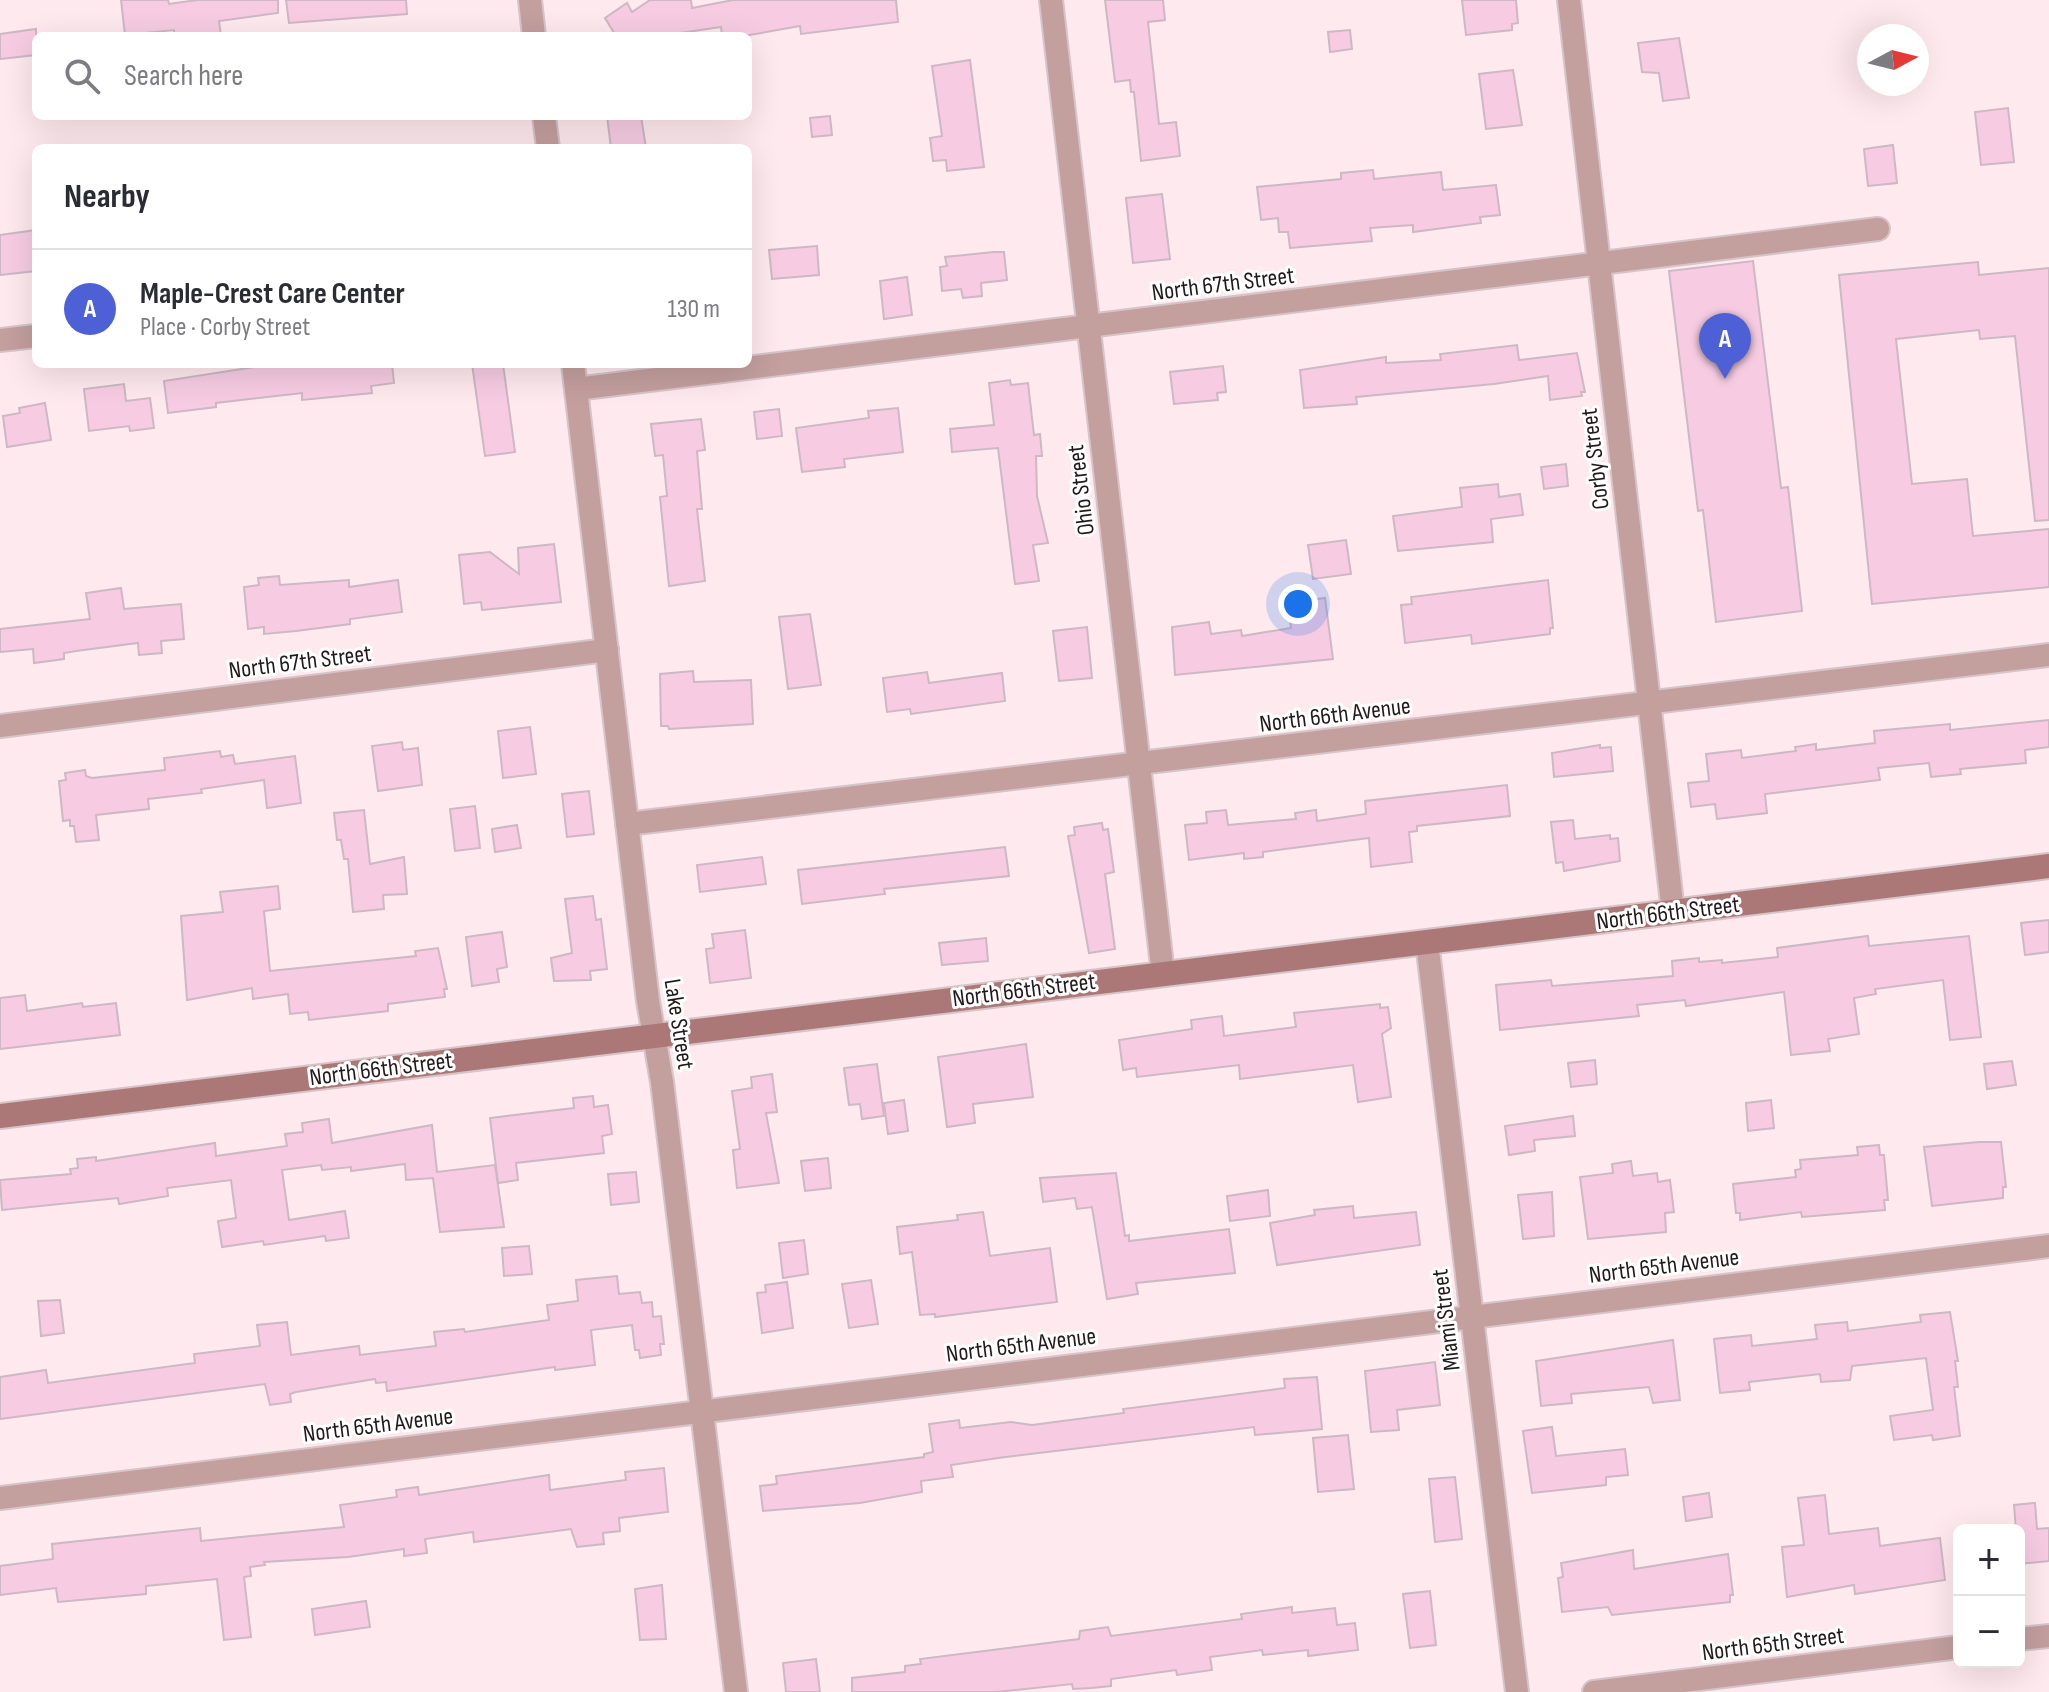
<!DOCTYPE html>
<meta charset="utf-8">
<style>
:root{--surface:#fff;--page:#f7f7f7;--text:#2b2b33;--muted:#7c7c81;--line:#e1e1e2;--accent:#4e60d5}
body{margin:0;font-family:"Sofia Sans Condensed",sans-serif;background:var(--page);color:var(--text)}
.controls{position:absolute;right:24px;bottom:24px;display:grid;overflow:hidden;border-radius:12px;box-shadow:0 8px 32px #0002}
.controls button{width:72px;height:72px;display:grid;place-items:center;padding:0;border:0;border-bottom:2px solid var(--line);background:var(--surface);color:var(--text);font:40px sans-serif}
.compass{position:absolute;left:1857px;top:24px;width:72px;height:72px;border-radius:50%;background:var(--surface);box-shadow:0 8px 32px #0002;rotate:83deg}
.you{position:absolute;left:1298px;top:604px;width:28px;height:28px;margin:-20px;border:6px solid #fff;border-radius:50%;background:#1a73e8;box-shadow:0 0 0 12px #1a73e833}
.badge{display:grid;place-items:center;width:52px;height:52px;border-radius:50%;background:var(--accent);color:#fff;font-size:26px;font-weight:700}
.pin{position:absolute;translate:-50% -66px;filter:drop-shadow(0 2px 4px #0008)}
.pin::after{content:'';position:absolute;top:42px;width:28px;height:24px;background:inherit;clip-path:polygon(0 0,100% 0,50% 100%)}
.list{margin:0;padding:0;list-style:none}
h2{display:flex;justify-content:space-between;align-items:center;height:104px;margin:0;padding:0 32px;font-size:34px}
h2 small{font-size:26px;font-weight:400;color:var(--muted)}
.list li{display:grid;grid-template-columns:52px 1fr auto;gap:24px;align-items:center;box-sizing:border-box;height:120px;padding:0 32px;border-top:2px solid var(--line)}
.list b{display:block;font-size:30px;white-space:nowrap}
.list p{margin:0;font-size:26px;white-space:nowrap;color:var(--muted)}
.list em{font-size:26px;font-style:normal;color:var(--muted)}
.icon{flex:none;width:44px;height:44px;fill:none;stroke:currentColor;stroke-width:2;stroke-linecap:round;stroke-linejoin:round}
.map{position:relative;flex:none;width:2049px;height:1692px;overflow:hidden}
.search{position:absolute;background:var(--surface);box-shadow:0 8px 32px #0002;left:32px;top:32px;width:720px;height:88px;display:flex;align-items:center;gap:20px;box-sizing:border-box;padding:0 28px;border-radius:12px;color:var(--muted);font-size:30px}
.panel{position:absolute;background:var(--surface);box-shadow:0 8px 32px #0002;left:32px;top:144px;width:720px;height:224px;border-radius:12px}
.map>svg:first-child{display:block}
</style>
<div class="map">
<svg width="2049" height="1692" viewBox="0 0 2049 1692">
<rect width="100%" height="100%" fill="#fee9ee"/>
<!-- building -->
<g fill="#f7cce3" stroke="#cdb8c3" stroke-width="2">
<polygon points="121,0 168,0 169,4 197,0 278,0 278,13 219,21 221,36 174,36 174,30 125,35"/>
<polygon points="286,0 406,0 407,14 289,23"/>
<polygon points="650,0 691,0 692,8 733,0 896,0 898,22 801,34 800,26 744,36 722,36 721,27 660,36 616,36 605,18 627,3 632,12"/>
<polygon points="1105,0 1163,0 1165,20 1148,22 1159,124 1176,122 1180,156 1141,161 1134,92 1131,92 1130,80 1115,82"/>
<polygon points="1462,0 1516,0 1518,23 1512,24 1512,30 1466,35"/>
<polygon points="36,29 36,55 0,59 0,34"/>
<polygon points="1350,30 1352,49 1330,52 1328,32"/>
<polygon points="1679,38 1689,98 1663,101 1659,73 1642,72 1638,43"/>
<polygon points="970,60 984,167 947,171 946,160 933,161 930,138 942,136 932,66"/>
<polygon points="1513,70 1522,125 1486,129 1479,74"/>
<polygon points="2008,108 2014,162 1981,165 1975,112"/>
<polygon points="607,116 641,116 646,148 611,148"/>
<polygon points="830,116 832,135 812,137 810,118"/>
<polygon points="1893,145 1897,183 1868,186 1864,149"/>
<polygon points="1373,170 1374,179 1441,172 1443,190 1496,185 1500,215 1480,217 1481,223 1413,232 1413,225 1370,228 1372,241 1290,248 1288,232 1279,232 1278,218 1261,220 1257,187 1341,179 1341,173"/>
<polygon points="1162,194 1170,259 1133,263 1126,198"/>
<polygon points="36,230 36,271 0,275 0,235"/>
<polygon points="817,246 819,275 772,279 769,250"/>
<polygon points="994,252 1004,252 1007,280 981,283 982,296 963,298 961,289 942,291 940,267 947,266 945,257"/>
<polygon points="1753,261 1781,488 1788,487 1802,611 1716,622 1703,510 1698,511 1669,271"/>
<polygon points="1978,262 1979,275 2049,268 2049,520 2035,521 2015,336 1980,339 1979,330 1896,339 1912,484 1967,479 1973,536 2049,529 2049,587 1872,604 1839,275"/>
<polygon points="907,277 912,315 884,319 880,281"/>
<polygon points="1517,345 1519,360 1577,353 1585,392 1581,392 1582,396 1550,400 1548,376 1494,384 1356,397 1357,404 1304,408 1300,370 1386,357 1386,363 1441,360 1440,354"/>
<polygon points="274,364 392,364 394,383 371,386 372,393 302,400 302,393 216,403 216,407 168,413 164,381"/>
<polygon points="472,364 503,364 515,452 485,456"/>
<polygon points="1223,366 1226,392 1217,393 1218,400 1174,404 1170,372"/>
<polygon points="1010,380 1011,385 1028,383 1034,435 1040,434 1042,456 1036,456 1037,496 1048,543 1033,545 1039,581 1015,584 998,448 952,452 950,429 994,425 989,383"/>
<polygon points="124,384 126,401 150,398 154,428 130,431 129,426 89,431 84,389"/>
<polygon points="45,403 51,440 7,447 3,416 20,413 19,408"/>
<polygon points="898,408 903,452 844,459 845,467 802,472 796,428 869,418 868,411"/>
<polygon points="779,409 782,436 757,439 754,412"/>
<polygon points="701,419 705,450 697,451 702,509 697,509 705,581 669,586 660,497 667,496 663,455 655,456 651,424"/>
<polygon points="1566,464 1568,486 1544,489 1541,467"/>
<polygon points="1498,484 1499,497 1520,494 1523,515 1491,519 1493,542 1398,551 1393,516 1462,507 1460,488"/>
<polygon points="1346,540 1351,574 1313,579 1308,545"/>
<polygon points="554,544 561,602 482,610 481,602 464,604 459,555 490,552 519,574 518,548"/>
<polygon points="279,576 280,585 349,580 349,587 398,580 402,612 350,619 350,624 296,631 264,634 264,627 248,629 244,587 259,585 258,578"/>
<polygon points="1548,580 1553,628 1550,628 1550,634 1472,644 1471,635 1405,643 1401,605 1412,604 1411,597"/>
<polygon points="121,588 124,609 181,604 184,639 161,641 162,653 139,655 138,643 76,651 64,653 64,659 34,663 33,649 0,652 0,629 90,619 86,593"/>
<polygon points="1325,598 1333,659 1175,675 1172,627 1209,622 1211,634 1241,630 1242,636 1291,628 1288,603"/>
<polygon points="810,614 821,685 788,689 779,617"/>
<polygon points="1087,627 1092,678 1059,681 1053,631"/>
<polygon points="693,671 694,682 751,680 753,724 669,729 668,726 661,726 660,674"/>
<polygon points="927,672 929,683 1002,673 1005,701 911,714 910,709 887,712 883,678"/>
<polygon points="2049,720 2049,747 2025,750 2026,763 1960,769 1961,774 1931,777 1929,763 1878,768 1880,780 1765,794 1767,813 1717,819 1715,804 1691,807 1688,783 1709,781 1706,754 1741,750 1742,758 1796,751 1795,747 1816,744 1816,750 1875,743 1874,731 1950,724 1950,730"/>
<polygon points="530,727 536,774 503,778 498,731"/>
<polygon points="402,742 403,750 418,748 422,785 378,791 372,746"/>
<polygon points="1600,745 1600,748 1611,747 1613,771 1554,777 1552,753"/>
<polygon points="220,751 221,757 233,755 235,764 295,756 301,803 267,808 264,780 201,789 202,793 148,799 149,809 96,815 99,840 76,842 74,826 70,826 70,820 63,821 59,781 66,780 65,773 85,770 86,776 92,778 165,770 164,758"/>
<polygon points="1507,785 1510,816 1417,826 1417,831 1409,832 1412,862 1371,867 1369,838 1263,852 1263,857 1244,859 1244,853 1189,860 1185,825 1207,823 1206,812 1226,810 1228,825 1296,819 1295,813 1316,810 1317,821 1366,814 1365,801"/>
<polygon points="589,791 594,834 567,837 562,794"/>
<polygon points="475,806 480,848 455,851 450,809"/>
<polygon points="364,810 370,864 404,857 407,894 383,895 384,909 353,912 348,859 344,859 341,840 337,840 334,813"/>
<polygon points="1573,820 1575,839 1610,835 1610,839 1618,838 1620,861 1564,871 1563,862 1556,863 1551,822"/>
<polygon points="1102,823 1103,830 1108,829 1114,872 1105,874 1115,949 1089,953 1068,836 1075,835 1074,827"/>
<polygon points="517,825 521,848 495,852 492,829"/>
<polygon points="1005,847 1009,876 884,889 885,894 802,904 798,870"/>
<polygon points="762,857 766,884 700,892 697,865"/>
<polygon points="278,886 280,909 264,911 270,971 416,956 415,951 438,948 447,989 444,989 445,997 388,1004 388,1011 309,1020 308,1012 290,1014 288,994 253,999 252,988 187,1000 181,916 223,912 220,892"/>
<polygon points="593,896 596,920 601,919 607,969 590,971 591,980 554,981 551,958 572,953 565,899"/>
<polygon points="2049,920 2049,952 2025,955 2021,923"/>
<polygon points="745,930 751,978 710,983 706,949 714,948 712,934"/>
<polygon points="502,932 507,967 497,969 499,982 472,986 466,937"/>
<polygon points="1868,936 1869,946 1969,936 1981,1037 1950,1040 1943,980 1875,989 1876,994 1854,998 1859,1034 1828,1039 1830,1051 1791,1055 1784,992 1686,1006 1685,1000 1637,1005 1639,1016 1500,1030 1496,985 1551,980 1552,986 1673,976 1672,961 1699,958 1699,962 1722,960 1722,963 1778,957 1777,948"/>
<polygon points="986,938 988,961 942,965 939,943"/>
<polygon points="25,995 27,1011 82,1003 83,1007 116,1003 120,1035 0,1049 0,998"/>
<polygon points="1380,1004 1380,1008 1388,1007 1391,1028 1382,1034 1391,1097 1358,1102 1353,1065 1240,1079 1239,1065 1137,1077 1136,1068 1123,1070 1119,1040 1192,1029 1191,1020 1222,1016 1224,1036 1296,1027 1294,1013"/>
<polygon points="1026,1044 1033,1097 973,1104 975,1123 947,1127 938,1057"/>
<polygon points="1595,1060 1597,1084 1571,1087 1568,1063"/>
<polygon points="2012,1061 2016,1085 1987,1089 1984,1064"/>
<polygon points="877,1064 884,1116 862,1119 860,1104 849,1105 844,1068"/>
<polygon points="772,1074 777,1112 766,1113 779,1183 737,1188 733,1150 740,1149 732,1091 752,1088 751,1077"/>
<polygon points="593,1096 594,1107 608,1105 612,1134 602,1136 604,1153 516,1163 518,1180 498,1183 490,1118 574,1108 573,1098"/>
<polygon points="904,1100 908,1131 888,1134 884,1103"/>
<polygon points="1771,1100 1774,1128 1748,1131 1746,1103"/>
<polygon points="1573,1116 1575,1136 1534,1140 1535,1151 1509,1155 1505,1126"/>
<polygon points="329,1119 332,1143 432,1125 437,1172 495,1165 504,1227 440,1232 433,1178 406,1180 405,1164 351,1171 351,1167 322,1170 321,1165 282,1170 289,1220 345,1211 349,1238 326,1241 325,1236 264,1245 263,1241 222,1247 218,1221 236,1218 231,1180 167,1188 168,1196 119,1204 118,1198 2,1210 0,1180 71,1174 70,1169 78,1168 77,1159 96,1157 96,1161 215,1143 216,1156 287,1146 285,1134 303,1132 302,1123"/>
<polygon points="1979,1142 2001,1142 2006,1187 2003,1187 2003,1198 1932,1206 1924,1147"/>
<polygon points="1879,1145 1880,1155 1884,1155 1888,1200 1884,1200 1885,1210 1802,1217 1801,1212 1740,1220 1740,1213 1736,1213 1733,1184 1796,1177 1795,1170 1801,1169 1800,1160 1858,1155 1857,1147"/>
<polygon points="828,1158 831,1188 805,1191 801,1161"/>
<polygon points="1631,1161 1633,1176 1657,1173 1658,1182 1670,1180 1674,1212 1665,1213 1666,1232 1588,1239 1580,1177 1613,1173 1612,1164"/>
<polygon points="636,1172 639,1202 611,1205 608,1174"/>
<polygon points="1116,1173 1125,1236 1129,1235 1129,1241 1229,1229 1235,1273 1136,1283 1138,1294 1107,1299 1092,1207 1077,1209 1075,1198 1043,1202 1040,1178"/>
<polygon points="1268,1190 1270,1216 1230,1221 1227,1196"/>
<polygon points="1552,1192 1554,1236 1523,1239 1518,1195"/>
<polygon points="1353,1206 1354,1218 1416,1212 1420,1245 1277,1265 1270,1223 1315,1215 1314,1210"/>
<polygon points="983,1212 990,1256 1050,1248 1057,1302 935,1317 935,1314 920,1315 912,1252 900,1254 897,1227 958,1220 957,1215"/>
<polygon points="804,1240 808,1274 783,1278 779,1243"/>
<polygon points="529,1246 532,1274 504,1276 502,1248"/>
<polygon points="617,1276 619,1294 640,1292 642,1303 652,1302 653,1317 661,1316 664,1344 660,1344 661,1355 640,1358 639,1350 635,1350 632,1325 591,1330 595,1365 555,1370 555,1367 387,1391 386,1382 376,1383 375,1379 296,1392 290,1394 291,1402 270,1405 265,1384 0,1419 0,1377 46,1370 48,1383 195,1363 194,1354 260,1346 257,1325 287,1322 291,1355 359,1346 360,1355 436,1346 434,1332 464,1329 465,1332 549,1320 547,1305 578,1301 576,1280"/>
<polygon points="871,1280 878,1324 849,1328 842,1284"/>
<polygon points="787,1282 793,1328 762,1333 757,1293 766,1292 765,1285"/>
<polygon points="60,1300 64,1333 41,1336 38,1301"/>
<polygon points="1950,1312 1958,1361 1955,1361 1958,1387 1954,1387 1960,1436 1933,1440 1932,1435 1894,1440 1890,1416 1933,1410 1926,1358 1852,1366 1850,1380 1821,1382 1820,1374 1749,1382 1750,1390 1720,1393 1714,1339 1751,1335 1752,1346 1817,1339 1815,1325 1847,1322 1848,1331 1921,1322 1920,1315"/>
<polygon points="1673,1340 1680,1400 1653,1403 1649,1387 1571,1394 1572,1403 1541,1406 1536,1361"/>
<polygon points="1435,1362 1440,1405 1397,1410 1399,1430 1371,1432 1365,1371"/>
<polygon points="1317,1377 1322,1429 1255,1435 1254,1427 998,1458 951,1465 953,1477 921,1481 922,1492 860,1503 763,1511 760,1486 777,1484 776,1476 924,1457 924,1454 933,1452 929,1424 959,1420 960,1428 1011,1422 1032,1425 1124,1413 1123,1409 1285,1388 1284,1379"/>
<polygon points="1552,1427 1556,1456 1625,1449 1628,1475 1606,1477 1606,1485 1532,1493 1523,1431"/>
<polygon points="1348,1435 1354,1489 1318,1492 1313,1438"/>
<polygon points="664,1468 668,1512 619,1518 620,1531 603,1533 604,1544 577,1547 571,1529 474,1542 473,1532 425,1539 427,1553 404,1556 404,1549 348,1557 264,1562 265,1565 250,1567 251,1576 244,1577 251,1637 224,1640 217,1579 146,1586 146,1594 58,1602 56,1588 0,1595 0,1566 53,1559 52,1544 200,1528 201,1541 344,1527 340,1505 397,1497 396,1490 418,1487 419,1495 549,1475 550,1490 626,1480 625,1472"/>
<polygon points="1455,1477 1462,1539 1435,1542 1429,1479"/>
<polygon points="1709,1493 1712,1517 1686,1521 1683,1497"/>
<polygon points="1825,1495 1829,1534 1878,1528 1880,1546 1940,1538 1945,1580 1855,1594 1854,1585 1787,1597 1782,1547 1804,1545 1798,1498"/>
<polygon points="2035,1503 2037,1529 2049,1528 2049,1561 2019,1564 2019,1530 2023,1530 2016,1530 2014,1505"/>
<polygon points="1633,1550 1634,1569 1728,1554 1733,1595 1730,1595 1730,1602 1612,1615 1608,1607 1562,1612 1558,1578 1563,1577 1561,1563"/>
<polygon points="662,1585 666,1639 640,1640 635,1589"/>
<polygon points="1430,1591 1436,1645 1410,1648 1403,1594"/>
<polygon points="366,1601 370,1627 315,1635 312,1609"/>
<polygon points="1292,1607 1292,1613 1335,1608 1337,1625 1355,1623 1358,1650 1308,1656 1308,1650 1263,1655 1262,1650 1210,1657 1212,1670 1177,1675 1176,1670 1111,1679 1111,1686 1091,1688 1073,1689 1072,1684 996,1692 852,1692 852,1678 905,1672 905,1666 921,1664 920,1659 1079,1639 1080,1631 1108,1627 1111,1636 1242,1619 1241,1614"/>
<polygon points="816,1659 820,1692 786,1692 783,1663"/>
</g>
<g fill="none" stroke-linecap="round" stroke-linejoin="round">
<!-- street casing -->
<g stroke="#d6c4c8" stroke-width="26">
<g id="street">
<polyline points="530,0 534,36"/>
<polyline points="1051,0 1163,974"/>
<polyline points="1569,0 1673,912"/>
<polyline points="544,116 548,148"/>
<polyline points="0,340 36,336"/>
<polyline points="573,364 648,1001 662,1082 736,1692"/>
<polyline points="576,389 1878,229"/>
<polyline points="0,726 607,650"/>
<polyline points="627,824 2049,655"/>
<polyline points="1427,942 1517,1692"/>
<polyline points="0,1498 2049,1246"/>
<polyline points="2019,1639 2049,1636"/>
<polyline points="1594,1692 1959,1647"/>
</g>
</g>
<!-- secondary casing -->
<g stroke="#d6c4c8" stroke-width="28">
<polyline id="secondary" points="0,1116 2049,866"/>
</g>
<!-- street -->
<use href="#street" stroke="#c39f9e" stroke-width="22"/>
<!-- secondary -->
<use href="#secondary" stroke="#ac7877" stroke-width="24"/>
</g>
<g text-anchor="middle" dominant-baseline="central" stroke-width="6" stroke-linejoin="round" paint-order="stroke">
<!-- street labels -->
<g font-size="24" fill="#22191b" stroke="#fff">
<text transform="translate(1223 284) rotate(-7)">North 67th Street</text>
<text transform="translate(1595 459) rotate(-97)">Corby Street</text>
<text transform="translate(1081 490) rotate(-97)">Ohio Street</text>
<text transform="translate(300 662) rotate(-7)">North 67th Street</text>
<text transform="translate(1335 715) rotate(-7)">North 66th Avenue</text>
<text transform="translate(1668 913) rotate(-7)">North 66th Street</text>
<text transform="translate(1024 990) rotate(-7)">North 66th Street</text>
<text transform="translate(679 1024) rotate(81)">Lake Street</text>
<text transform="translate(381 1069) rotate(-7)">North 66th Street</text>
<text transform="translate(1664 1266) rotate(-7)">North 65th Avenue</text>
<text transform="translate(1446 1320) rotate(-97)">Miami Street</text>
<text transform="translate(1021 1345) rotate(-7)">North 65th Avenue</text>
<text transform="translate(378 1425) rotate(-7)">North 65th Avenue</text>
<text transform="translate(1773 1644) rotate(-7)">North 65th Street</text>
</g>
</g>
</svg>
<div class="controls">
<button>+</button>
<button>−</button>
</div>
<svg class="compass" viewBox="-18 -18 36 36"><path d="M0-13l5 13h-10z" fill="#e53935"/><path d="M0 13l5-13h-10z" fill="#7c7c81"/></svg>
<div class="you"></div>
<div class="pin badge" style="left:1725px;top:379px">A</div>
<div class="search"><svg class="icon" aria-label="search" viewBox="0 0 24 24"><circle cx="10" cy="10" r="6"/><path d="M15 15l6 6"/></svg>Search here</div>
<section class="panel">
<h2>Nearby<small></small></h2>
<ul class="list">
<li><span class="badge">A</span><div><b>Maple-Crest Care Center</b><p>Place · Corby Street</p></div><em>130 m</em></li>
</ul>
</section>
</div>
